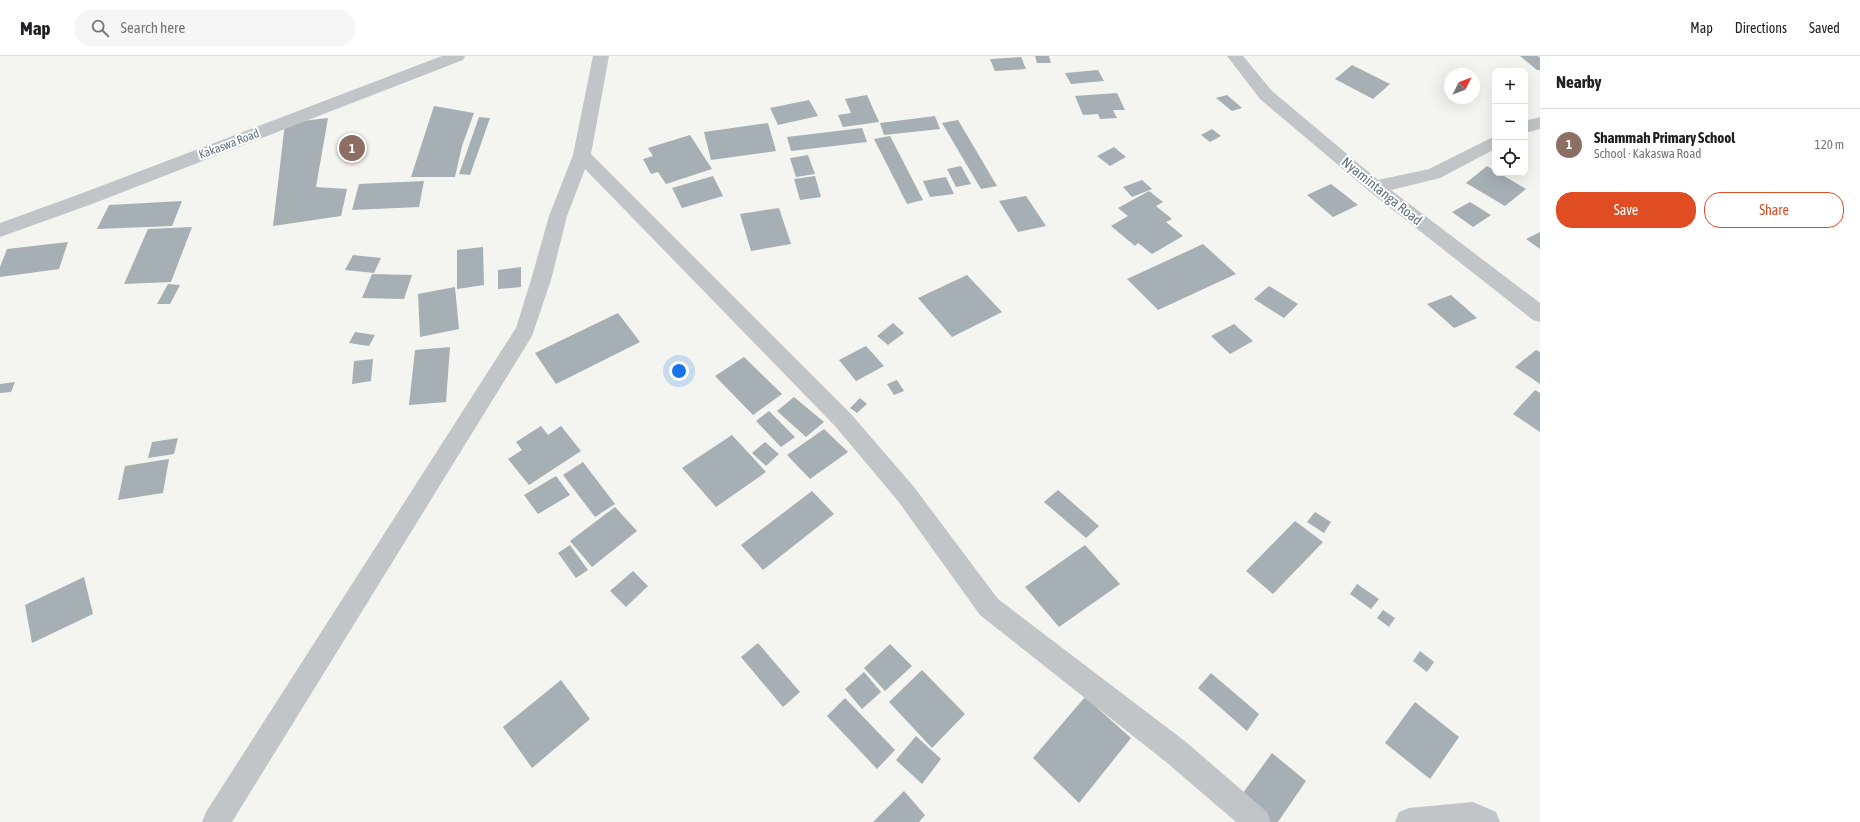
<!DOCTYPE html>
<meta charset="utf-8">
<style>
:root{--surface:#fff;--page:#f6f6f6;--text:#202124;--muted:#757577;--line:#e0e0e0;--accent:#e14d23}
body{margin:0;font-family:"Asap Condensed",sans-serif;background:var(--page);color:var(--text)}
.controls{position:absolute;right:12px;top:12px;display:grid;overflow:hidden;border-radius:8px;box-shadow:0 4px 16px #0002}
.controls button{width:36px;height:36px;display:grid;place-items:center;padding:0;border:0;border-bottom:1px solid var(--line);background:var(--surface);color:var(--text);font:20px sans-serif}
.compass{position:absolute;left:1444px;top:12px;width:36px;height:36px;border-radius:50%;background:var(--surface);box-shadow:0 4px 16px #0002;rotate:48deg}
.you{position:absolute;left:679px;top:315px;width:14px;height:14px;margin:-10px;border:3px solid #fff;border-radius:50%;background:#1a73e8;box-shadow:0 0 0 6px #1a73e833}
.badge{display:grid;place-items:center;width:26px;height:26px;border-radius:50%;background:var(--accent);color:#fff;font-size:13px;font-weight:700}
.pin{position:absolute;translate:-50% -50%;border:2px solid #fff;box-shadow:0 1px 4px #0006}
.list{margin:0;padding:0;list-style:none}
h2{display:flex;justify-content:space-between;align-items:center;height:52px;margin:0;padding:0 16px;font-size:17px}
h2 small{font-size:13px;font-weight:400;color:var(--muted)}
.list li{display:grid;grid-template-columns:26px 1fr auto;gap:12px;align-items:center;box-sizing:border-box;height:72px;padding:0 16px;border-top:1px solid var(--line)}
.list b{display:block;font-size:15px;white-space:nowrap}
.list p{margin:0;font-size:13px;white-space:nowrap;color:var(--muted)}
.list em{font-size:13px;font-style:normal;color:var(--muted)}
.actions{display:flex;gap:8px;padding:12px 16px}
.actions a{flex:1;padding:9px 0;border:1px solid var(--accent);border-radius:16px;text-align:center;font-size:14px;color:var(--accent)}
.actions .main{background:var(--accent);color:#fff}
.icon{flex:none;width:22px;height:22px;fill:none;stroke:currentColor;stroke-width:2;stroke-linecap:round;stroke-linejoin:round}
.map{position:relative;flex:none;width:1540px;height:766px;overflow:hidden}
header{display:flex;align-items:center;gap:24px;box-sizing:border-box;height:56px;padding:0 20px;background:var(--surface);border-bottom:1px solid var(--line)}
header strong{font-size:19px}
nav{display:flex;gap:22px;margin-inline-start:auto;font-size:14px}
.search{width:280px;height:36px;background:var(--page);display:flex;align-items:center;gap:10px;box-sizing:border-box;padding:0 14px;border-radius:16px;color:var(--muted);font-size:15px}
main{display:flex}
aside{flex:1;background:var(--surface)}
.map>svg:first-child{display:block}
</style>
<header>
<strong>Map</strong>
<div class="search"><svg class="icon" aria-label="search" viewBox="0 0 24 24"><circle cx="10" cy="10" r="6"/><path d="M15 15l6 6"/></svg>Search here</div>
<nav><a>Map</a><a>Directions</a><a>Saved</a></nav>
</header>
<main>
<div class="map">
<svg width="1540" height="766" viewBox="0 0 1540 766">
<rect width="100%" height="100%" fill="#f4f4f0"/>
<!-- building -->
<g fill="#a6afb3">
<polygon points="1035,0 1049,0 1051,7 1037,7"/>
<polygon points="1520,0 1538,0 1540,2 1540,14 1537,14"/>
<polygon points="1021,1 1026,13 995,15 990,3"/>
<polygon points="1352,9 1390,28 1373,43 1335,23"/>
<polygon points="1098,14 1104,25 1071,28 1065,17"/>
<polygon points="1117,37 1125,54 1113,54 1117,62 1100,63 1098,58 1083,59 1075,40"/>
<polygon points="867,39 879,66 843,71 838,59 851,57 845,43"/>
<polygon points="1227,39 1242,52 1232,55 1216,42"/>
<polygon points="809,44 818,60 778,69 770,52"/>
<polygon points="434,50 474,57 462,90 455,121 411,121"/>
<polygon points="935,60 940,73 884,79 880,67"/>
<polygon points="479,61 490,62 470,119 459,118"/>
<polygon points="328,62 316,131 347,133 341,160 273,170 285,67"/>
<polygon points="958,64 997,130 981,133 942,67"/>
<polygon points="768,67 776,95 711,104 704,76"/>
<polygon points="862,72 867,86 791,95 787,81"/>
<polygon points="1212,73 1221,80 1210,86 1201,79"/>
<polygon points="690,79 712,113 666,128 658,116 651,118 643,103 653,100 648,92"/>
<polygon points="890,80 923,144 907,148 874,83"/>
<polygon points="1114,91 1126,101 1110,110 1097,100"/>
<polygon points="808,99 815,118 796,121 790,102"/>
<polygon points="961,110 971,128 956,131 947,113"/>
<polygon points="1487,110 1495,115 1495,117 1499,117 1526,133 1505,150 1466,127"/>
<polygon points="713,120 723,140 682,152 672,132"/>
<polygon points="815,120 821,141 800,144 794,123"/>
<polygon points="946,121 954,138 930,141 923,125"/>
<polygon points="1142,124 1152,133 1132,141 1123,131"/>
<polygon points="424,125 419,151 352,154 359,128"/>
<polygon points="1331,128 1358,149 1333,161 1307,139"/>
<polygon points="1149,135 1163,146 1156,150 1172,163 1166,166 1183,180 1152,198 1138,187 1135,190 1111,170 1128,160 1118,152"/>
<polygon points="1026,140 1046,170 1018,176 999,145"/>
<polygon points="182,145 172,170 97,173 109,149"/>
<polygon points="1470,146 1491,159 1473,171 1452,156"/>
<polygon points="779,152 791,188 751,195 740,158"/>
<polygon points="192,171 171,226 124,228 148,173"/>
<polygon points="1540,176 1540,193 1526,183"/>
<polygon points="68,186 59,213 0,221 0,211 7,193"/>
<polygon points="1203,188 1236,218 1158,254 1127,223"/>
<polygon points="483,191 484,229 457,233 457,194"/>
<polygon points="353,199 381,202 374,217 345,214"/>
<polygon points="521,211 521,231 498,233 498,214"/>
<polygon points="372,218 412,219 404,243 362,242"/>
<polygon points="967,219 1002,256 952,281 918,242"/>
<polygon points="168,228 180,229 170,248 157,248"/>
<polygon points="1269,230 1298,248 1284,262 1254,243"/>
<polygon points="455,231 459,273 420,281 418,238"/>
<polygon points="1451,239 1477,262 1454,272 1427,248"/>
<polygon points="618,257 640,286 556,328 535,297"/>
<polygon points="893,267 904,277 888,289 877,280"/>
<polygon points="1234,268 1253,285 1230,298 1211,280"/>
<polygon points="355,276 375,279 369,290 349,287"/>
<polygon points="866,290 884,310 856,325 839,304"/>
<polygon points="450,291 446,346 409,349 415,294"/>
<polygon points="1536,294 1540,296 1540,328 1515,311"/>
<polygon points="744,301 782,338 753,359 715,320"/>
<polygon points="373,303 371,325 352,328 354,305"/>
<polygon points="897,324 904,335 894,339 887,328"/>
<polygon points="15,326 11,336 0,337 0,328"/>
<polygon points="1535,334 1540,337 1540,376 1513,358"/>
<polygon points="794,341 824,366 806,381 777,355"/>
<polygon points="860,342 867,348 857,357 850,352"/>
<polygon points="769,355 795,381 781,391 756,365"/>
<polygon points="541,370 548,379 561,370 581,395 529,429 508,403 522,394 516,386"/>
<polygon points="824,373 848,396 810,423 787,399"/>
<polygon points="732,379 766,416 716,451 682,412"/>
<polygon points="178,382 174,398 148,402 152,386"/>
<polygon points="765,386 779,398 766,410 752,397"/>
<polygon points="169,403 163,437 118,444 125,410"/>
<polygon points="583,406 615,448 595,461 563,419"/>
<polygon points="556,420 570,439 538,458 524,439"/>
<polygon points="1058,434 1099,470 1086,482 1044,446"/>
<polygon points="812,435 834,458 763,514 741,489"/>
<polygon points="615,451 637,475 592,511 570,485"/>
<polygon points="1315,456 1331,466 1324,477 1307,466"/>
<polygon points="1295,465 1323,486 1273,538 1246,515"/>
<polygon points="570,489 588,514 576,522 558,497"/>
<polygon points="1085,489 1120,528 1059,571 1025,531"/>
<polygon points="633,515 648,530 626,551 610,535"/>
<polygon points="84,521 93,558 32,587 25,549"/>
<polygon points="1357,528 1379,543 1371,553 1350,538"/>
<polygon points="1383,554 1395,562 1389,571 1377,562"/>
<polygon points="758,587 800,636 783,651 741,601"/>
<polygon points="890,588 912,610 885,635 864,612"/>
<polygon points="1420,595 1434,606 1427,616 1413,605"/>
<polygon points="922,614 965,658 932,692 889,646"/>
<polygon points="864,616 881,636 862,653 845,633"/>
<polygon points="1211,617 1259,658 1247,675 1198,632"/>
<polygon points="561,624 590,663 532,712 503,671"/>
<polygon points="1085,641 1131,682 1079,747 1033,702"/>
<polygon points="845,642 895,694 877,713 827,660"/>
<polygon points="1415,646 1459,681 1430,723 1385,687"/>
<polygon points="916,680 941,703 922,728 896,704"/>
<polygon points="1272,697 1306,725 1278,766 1268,766 1240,741"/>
<polygon points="904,735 925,759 919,766 873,766"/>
</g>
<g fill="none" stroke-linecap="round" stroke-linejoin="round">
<!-- minor -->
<g fill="#c1c5c8" fill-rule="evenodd">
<polygon points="442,0 465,0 463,4 92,148 0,181 0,167 80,138"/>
<polygon points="593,0 609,0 591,98 851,358 914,431 998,543 1186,686 1267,756 1271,766 1236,766 1166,706 980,559 898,445 835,370 585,113 567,160 551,224 532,280 232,766 202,766 206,756 516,272 531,224 549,160 573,99"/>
<polygon points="1227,0 1243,0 1272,35 1378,124 1429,113 1495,80 1495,93 1440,122 1391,134 1540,247 1540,266 1533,264 1369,135 1260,43"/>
<polygon points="1540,61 1540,73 1525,77 1525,65"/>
<polygon points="1473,746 1496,756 1500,766 1395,766 1399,756 1409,752"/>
</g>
</g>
<g text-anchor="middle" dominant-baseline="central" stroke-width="4" stroke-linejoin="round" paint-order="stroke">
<!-- far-street labels -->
<g font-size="12" fill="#637481" stroke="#fff">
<text transform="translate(229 88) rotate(-21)">Kakaswa Road</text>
</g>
<!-- street labels -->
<g font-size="14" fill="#637481" stroke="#fff">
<text transform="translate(1382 135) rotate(39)">Nyamintanga Road</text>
</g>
</g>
</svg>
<div class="controls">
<button>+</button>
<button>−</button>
<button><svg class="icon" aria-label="locate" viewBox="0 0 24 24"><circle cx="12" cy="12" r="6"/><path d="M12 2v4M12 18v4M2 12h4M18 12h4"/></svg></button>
</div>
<svg class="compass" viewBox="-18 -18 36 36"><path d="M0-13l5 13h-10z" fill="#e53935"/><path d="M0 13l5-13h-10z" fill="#757577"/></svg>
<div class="you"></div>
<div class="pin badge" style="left:352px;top:92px;background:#8d6e63">1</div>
</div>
<aside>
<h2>Nearby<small></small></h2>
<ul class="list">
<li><span class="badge" style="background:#8d6e63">1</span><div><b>Shammah Primary School</b><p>School · Kakaswa Road</p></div><em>120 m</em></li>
</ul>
<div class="actions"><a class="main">Save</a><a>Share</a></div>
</aside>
</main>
